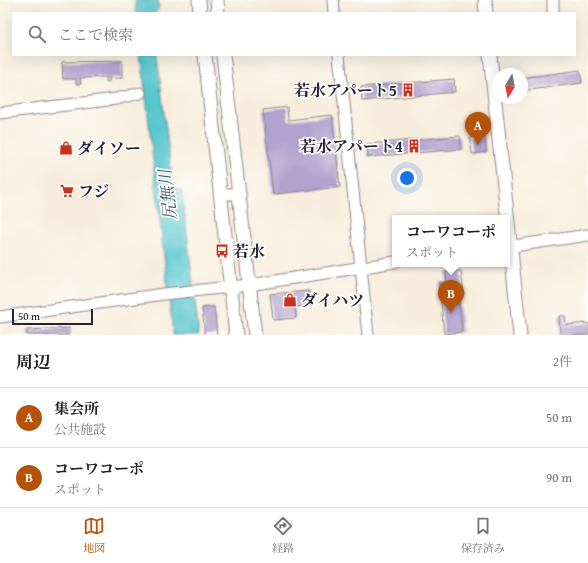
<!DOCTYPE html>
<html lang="ja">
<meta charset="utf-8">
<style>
:root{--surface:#fff;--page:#f2f2f2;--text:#202124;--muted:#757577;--line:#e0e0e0;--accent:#b45309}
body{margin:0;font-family:"Gentium Book Plus","Noto Serif JP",serif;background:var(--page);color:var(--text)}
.compass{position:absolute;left:492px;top:68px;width:36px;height:36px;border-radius:50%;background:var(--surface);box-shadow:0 4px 16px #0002;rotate:190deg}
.scale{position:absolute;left:12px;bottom:10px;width:81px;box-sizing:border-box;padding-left:4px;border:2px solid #22223b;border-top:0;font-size:11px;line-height:14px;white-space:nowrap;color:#22223b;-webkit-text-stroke:3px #fdfcf7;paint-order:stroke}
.you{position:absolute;left:407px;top:178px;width:14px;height:14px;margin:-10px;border:3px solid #fff;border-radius:50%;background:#1a73e8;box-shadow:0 0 0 6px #1a73e833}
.badge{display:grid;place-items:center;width:26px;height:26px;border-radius:50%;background:var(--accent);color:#fff;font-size:13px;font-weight:700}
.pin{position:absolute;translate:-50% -33px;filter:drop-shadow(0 1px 2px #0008)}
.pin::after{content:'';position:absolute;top:21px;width:14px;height:12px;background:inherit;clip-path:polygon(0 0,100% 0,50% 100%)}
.popup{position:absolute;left:392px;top:215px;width:118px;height:52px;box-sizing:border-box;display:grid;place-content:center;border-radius:0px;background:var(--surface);filter:drop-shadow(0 1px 3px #0005);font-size:13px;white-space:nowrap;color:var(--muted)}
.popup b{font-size:15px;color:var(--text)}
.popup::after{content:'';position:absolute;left:50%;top:100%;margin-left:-8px;border:8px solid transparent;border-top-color:var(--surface)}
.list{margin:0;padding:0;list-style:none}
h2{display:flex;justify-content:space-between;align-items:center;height:52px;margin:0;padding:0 16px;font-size:17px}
h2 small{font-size:13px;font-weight:400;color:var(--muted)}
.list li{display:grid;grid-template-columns:26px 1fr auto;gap:12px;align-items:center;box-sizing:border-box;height:60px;padding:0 16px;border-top:1px solid var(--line)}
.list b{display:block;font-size:15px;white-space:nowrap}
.list p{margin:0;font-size:13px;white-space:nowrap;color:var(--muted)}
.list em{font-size:13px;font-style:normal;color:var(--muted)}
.icon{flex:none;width:22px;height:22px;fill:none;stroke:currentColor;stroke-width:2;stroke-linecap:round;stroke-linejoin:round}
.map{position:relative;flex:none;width:588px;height:335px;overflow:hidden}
.search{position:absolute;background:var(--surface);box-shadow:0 4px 16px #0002;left:12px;right:12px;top:12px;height:44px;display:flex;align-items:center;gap:10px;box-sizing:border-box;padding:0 14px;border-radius:0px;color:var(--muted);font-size:15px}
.sheet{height:172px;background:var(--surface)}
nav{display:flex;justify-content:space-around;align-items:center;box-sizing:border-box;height:56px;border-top:1px solid var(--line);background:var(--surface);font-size:11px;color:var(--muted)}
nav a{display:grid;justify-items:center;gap:2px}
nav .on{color:var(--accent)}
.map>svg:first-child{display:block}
</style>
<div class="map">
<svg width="588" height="335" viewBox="0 0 588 335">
<rect width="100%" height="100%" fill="#fdfcf7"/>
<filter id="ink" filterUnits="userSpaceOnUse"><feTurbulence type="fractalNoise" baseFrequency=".025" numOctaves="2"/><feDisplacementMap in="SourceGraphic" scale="8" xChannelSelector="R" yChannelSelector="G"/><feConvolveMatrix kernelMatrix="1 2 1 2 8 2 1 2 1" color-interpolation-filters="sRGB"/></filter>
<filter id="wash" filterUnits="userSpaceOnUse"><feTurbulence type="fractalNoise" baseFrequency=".012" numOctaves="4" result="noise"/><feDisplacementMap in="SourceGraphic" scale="16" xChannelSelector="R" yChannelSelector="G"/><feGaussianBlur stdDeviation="0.9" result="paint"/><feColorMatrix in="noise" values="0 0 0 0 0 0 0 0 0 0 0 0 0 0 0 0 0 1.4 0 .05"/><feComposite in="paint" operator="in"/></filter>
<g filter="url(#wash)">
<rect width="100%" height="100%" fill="#f8eddc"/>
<!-- water -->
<g fill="#58c6cd" stroke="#3d7484">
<polygon points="135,0 158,0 159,8 155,13 136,13"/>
<polygon points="141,55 157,55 173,187 182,191 199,335 173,335"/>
</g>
<g id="blocks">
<!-- building -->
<g fill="#b0a3cf">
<polygon points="122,61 122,78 109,78 109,82 106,82 106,77 80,78 81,84 76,84 76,79 63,79 62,62"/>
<polygon points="580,70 582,83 522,91 522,78"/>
<polygon points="454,79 455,92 362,101 361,87"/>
<polygon points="287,107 288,120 332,115 340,187 273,194 263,110"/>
<polygon points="460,136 461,149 368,157 367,144"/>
<polygon points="485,137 486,152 472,154 470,138"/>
<polygon points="461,271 464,294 458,295 462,332 444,334 439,282 447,282 446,272"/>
<polygon points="308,291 310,306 295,307 296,318 273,320 270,294"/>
<polygon points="214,307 217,335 205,335 202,308"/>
<polygon points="559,316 565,316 566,325 588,323 588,335 560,335"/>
<polygon points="69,328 69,335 27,335 27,330"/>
</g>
</g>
</g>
<g filter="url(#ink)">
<use href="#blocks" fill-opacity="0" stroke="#8d888c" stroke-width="1"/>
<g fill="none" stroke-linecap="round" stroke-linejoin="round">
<!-- minor casing -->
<g stroke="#8d888c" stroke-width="13">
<g id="minor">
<polyline points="333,0 334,13"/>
<polyline points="553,0 553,13"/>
<polyline points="339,55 368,335"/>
<polyline points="0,113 116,99 140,93"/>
<polyline points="219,194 240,194"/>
<polyline points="507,247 588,235"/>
<polyline points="0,317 164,294 249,285 395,262"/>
</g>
</g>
<!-- tertiary casing -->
<g stroke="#8d888c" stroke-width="15">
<g id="tertiary">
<polyline points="199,0 200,13"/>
<polyline points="217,0 218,13"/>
<polyline points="485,0 486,13"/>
<polyline points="205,55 236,335"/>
<polyline points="223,55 255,335"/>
<polyline points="490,55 520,335"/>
</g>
</g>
<!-- minor -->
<use href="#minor" stroke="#fff" stroke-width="11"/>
<!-- tertiary -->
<use href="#tertiary" stroke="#fff" stroke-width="13"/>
</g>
</g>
<!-- icons -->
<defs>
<g id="building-bare" transform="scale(1.08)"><path d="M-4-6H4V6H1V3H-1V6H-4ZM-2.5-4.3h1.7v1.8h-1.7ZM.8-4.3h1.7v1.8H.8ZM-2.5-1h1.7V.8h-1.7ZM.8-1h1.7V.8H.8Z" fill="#c8321e" stroke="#fdfcf7" stroke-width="2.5" paint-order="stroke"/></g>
<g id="shop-bare" transform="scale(1.08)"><path d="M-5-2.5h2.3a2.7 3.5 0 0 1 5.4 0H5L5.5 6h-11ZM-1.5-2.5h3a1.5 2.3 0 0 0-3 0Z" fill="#c8321e" stroke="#fdfcf7" stroke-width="2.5" paint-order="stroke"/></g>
<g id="supermarket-bare" transform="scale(1.08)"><path d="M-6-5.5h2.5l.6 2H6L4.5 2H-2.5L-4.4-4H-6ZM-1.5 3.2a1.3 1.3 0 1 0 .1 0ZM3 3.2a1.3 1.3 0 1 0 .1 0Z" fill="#c8321e" stroke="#fdfcf7" stroke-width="2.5" paint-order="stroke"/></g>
<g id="bus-bare" transform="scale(1.08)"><path d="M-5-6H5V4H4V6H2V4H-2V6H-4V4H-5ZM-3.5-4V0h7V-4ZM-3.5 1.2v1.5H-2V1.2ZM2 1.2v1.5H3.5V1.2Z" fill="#c8321e" stroke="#fdfcf7" stroke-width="2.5" paint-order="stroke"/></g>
</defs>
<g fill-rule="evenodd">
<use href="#building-bare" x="408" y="90"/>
<use href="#building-bare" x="414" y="146"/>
<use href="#shop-bare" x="66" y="148"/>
<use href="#supermarket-bare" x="67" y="191"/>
<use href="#bus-bare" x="222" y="251"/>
<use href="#shop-bare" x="290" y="300"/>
</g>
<g text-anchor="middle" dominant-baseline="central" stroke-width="3.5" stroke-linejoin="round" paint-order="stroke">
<!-- poi labels -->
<g font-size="16" font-weight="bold" fill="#22223b" stroke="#fdfcf7" text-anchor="start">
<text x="397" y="90" text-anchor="end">若水アパート5</text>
<text x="403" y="146" text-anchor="end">若水アパート4</text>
<text x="77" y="148">ダイソー</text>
<text x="78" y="191">フジ</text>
<text x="233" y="251">若水</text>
<text x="301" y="300">ダイハツ</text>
</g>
<!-- water labels -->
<g font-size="17" font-style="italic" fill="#355b6e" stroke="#fdfcf7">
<text transform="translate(167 195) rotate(-97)">尻無川</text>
</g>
</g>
</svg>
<svg class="compass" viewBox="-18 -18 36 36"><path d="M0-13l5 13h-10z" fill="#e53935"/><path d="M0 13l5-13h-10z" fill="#757577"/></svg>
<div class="scale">50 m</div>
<div class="you"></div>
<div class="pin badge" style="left:478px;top:145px">A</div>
<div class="pin badge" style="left:451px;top:313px">B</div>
<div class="popup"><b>コーワコーポ</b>スポット</div>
<div class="search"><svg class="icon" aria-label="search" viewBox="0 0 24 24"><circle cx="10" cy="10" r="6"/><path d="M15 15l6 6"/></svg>ここで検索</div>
</div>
<section class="sheet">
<h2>周辺<small>2件</small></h2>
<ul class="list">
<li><span class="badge">A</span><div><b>集会所</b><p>公共施設</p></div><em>50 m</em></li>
<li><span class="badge">B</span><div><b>コーワコーポ</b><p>スポット</p></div><em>90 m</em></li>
</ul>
</section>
<nav>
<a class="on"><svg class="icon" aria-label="map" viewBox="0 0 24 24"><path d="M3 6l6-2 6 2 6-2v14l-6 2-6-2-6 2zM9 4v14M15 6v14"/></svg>地図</a>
<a><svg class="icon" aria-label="directions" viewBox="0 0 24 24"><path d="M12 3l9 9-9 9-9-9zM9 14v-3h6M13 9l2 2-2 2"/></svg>経路</a>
<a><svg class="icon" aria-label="saved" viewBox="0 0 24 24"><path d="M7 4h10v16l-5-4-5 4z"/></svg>保存済み</a>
</nav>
